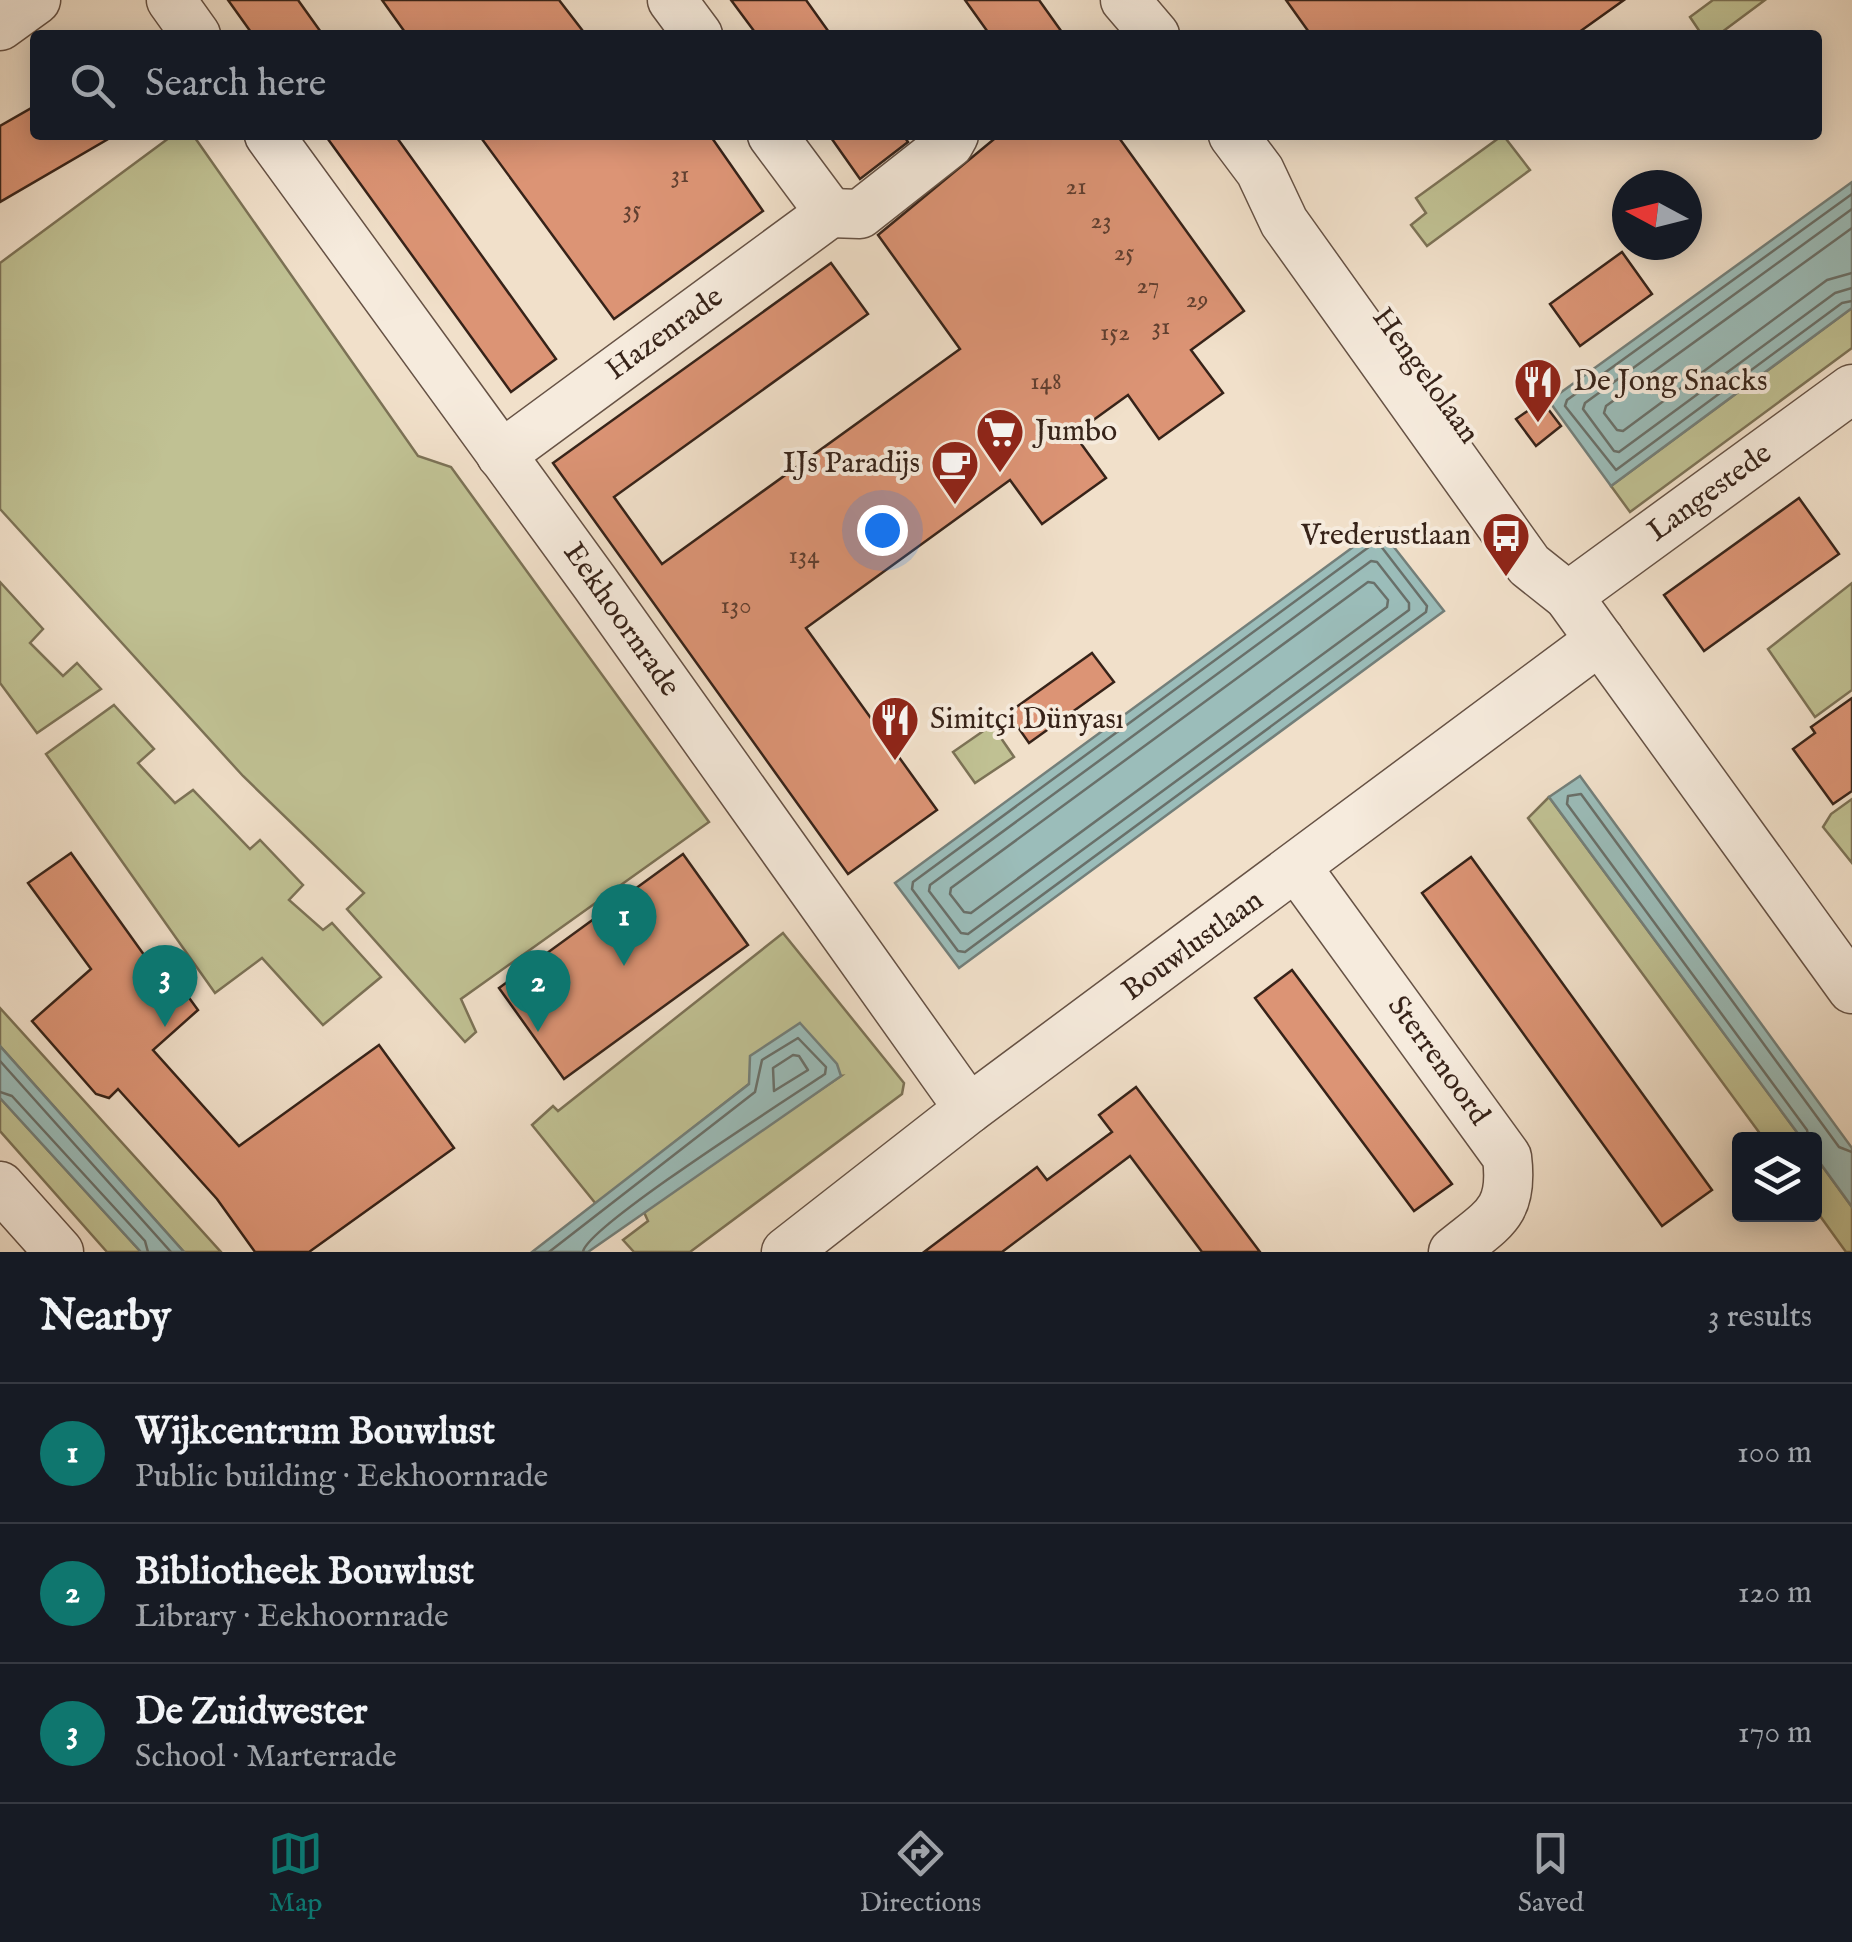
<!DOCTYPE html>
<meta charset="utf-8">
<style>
:root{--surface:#171b24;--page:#242831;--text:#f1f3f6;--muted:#9ea1a6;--line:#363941;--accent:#0f766e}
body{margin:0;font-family:"IM FELL English",serif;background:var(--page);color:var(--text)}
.controls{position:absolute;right:30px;bottom:30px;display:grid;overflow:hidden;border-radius:10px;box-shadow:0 5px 25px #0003}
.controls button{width:90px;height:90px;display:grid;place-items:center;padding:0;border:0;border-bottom:2px solid var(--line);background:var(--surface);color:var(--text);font:50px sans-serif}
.compass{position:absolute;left:1612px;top:170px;width:90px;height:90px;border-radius:50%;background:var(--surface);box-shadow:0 5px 25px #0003;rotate:277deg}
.you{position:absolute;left:882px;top:530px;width:35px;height:35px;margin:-25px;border:8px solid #fff;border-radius:50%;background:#1a73e8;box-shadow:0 0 0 15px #1a73e833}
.badge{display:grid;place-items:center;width:65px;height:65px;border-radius:50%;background:var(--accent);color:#fff;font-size:32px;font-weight:700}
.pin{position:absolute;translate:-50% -82px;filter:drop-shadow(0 2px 5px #0008)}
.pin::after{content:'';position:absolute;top:52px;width:35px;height:30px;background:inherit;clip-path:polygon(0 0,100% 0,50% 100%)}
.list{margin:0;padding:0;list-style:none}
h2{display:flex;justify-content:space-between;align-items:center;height:130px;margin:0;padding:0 40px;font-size:42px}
h2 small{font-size:32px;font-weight:400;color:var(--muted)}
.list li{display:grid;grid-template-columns:65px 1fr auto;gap:30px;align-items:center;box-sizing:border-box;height:140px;padding:0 40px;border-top:2px solid var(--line)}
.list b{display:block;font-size:38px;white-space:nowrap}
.list p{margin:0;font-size:32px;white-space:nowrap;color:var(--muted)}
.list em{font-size:32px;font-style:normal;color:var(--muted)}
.icon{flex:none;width:55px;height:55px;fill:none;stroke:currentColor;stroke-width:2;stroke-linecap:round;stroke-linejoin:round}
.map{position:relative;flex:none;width:1852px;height:1252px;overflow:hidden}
.search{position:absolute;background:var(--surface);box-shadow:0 5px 25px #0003;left:30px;right:30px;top:30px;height:110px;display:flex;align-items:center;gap:25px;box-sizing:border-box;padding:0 35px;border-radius:10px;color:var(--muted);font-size:38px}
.sheet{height:550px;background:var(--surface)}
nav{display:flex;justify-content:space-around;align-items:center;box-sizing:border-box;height:140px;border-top:2px solid var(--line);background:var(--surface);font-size:28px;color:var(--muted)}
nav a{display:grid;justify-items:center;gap:5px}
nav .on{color:var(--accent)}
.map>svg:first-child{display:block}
</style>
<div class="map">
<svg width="1852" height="1252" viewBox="0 0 1852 1252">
<rect width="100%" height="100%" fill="#f1e0ca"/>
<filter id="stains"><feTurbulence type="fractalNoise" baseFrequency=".002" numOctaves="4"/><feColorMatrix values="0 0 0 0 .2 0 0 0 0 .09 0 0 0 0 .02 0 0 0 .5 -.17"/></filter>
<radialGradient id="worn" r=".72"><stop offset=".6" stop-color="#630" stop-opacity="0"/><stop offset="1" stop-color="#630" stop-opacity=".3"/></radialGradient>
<!-- green -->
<g fill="#c0c193" stroke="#7c7256" stroke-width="2.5">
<polygon points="1713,0 1765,0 1718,35 1702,35 1690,17"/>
<polygon points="173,135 193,135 418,456 451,467 709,822 461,999 476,1032 465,1042 347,909 364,893 243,776 0,509 0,263"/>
<polygon points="1503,135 1530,170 1427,246 1411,225 1426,213 1416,198"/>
<polygon points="1852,308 1852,348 1630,512 1611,486"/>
<polygon points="0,582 43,629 30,643 63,676 77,663 101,689 37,733 0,683"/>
<polygon points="1852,583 1852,690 1815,717 1768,649"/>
<polygon points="114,705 154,749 138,763 175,803 193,790 250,849 260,840 303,885 289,900 323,930 332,923 381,977 323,1025 262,958 215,993 46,754"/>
<polygon points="992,725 1014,757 975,783 953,752"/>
<polygon points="1549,797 1802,1139 1764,1139 1528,818"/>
<polygon points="1852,799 1852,863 1823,827 1831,814"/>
<polygon points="783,933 904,1083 902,1094 690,1252 634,1252 623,1240 648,1221 643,1210 841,1076 749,1084 596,1204 532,1125 553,1106 558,1111"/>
<polygon points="0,1008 221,1252 184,1252 0,1046"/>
<polygon points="0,1098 141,1252 107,1252 0,1131"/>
<polygon points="1815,1156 1852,1207 1852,1252 1846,1252 1815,1209"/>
</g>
<!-- water -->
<g fill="#9bbdba" stroke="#737f7a" stroke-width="2.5">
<polygon points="1852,182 1852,308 1611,486 1549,401"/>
<polygon points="1379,528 1444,611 959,968 895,883"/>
<polygon points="1580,776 1852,1148 1852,1207 1815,1156 1814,1140 1802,1139 1549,797"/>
<polygon points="800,1023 837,1064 841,1076 588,1252 532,1252 749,1084 750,1056"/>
<polygon points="0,1046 184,1252 141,1252 0,1098"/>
</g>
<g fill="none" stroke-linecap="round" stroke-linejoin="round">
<!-- shore -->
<g stroke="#69706a" stroke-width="2.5">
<polyline points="1852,194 1567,400 1565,406 1616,470 1842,303 1852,301"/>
<polyline points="1852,209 1585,403 1583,409 1614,451 1619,452 1835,293 1852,288"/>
<polyline points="1852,228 1606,406 1604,413 1617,430 1623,431 1827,280 1852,273"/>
<polygon points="1373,544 1380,545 1427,606 1426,612 965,952 958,951 912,889 913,882"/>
<polygon points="1371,561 1377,562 1409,603 1409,610 968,934 961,933 929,891 930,885"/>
<polygon points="1368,582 1374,583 1388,600 1387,607 971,913 964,912 950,894 951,888"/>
<polygon points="793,1055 799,1056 808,1070 774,1091 773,1068"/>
<polyline points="0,1061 171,1252"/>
<polyline points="0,1092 12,1096 145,1241 148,1252"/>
<polyline points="1809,1140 1807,1130 1567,804 1568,796 1581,794 1839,1147 1852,1152"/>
<path d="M549,1252L755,1092L762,1060L798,1038L826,1067L825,1074C791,1097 586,1227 583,1252"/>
</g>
</g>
<!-- building -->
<g fill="#dc9475" stroke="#372319" stroke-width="2.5">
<polygon points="228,0 298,0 323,35 253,35"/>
<polygon points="382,0 559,0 586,35 407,35"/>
<polygon points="731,0 806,0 831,35 757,35"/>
<polygon points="965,0 1039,0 1064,35 990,35"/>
<polygon points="1286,0 1624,0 1575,35 1311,35"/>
<polygon points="35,106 35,135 115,135 0,202 0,126"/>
<polygon points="325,135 395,135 556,359 511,392"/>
<polygon points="479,135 710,135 763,211 614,319"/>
<polygon points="829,135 903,135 908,142 860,179"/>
<polygon points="999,135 1117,135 1244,311 1191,350 1223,393 1159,439 1128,395 1074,434 1106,478 1042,524 1010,480 806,628 937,810 848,874 553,463 831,263 868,314 614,497 662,564 960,349 878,235"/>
<polygon points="1622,252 1652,294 1580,346 1550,304"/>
<polygon points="1542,401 1561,426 1536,446 1516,419"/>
<polygon points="1799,498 1839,554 1704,651 1664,595"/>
<polygon points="1092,653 1114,682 1029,743 1008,713"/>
<polygon points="1852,698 1852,791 1833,804 1793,749 1815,733 1811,727"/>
<polygon points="71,853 157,973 171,973 198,1010 153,1050 239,1146 379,1045 454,1148 309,1252 255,1252 217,1199 118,1089 109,1098 96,1094 32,1021 91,969 28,883"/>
<polygon points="683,854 748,945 564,1079 499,988"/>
<polygon points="1471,857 1712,1190 1662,1226 1422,893"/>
<polygon points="1292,970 1452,1184 1414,1211 1255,998"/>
<polygon points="1136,1087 1260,1252 1202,1252 1130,1156 1002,1252 924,1252 1037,1167 1047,1180 1112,1132 1099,1115"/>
</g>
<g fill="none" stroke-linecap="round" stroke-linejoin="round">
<!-- minor casing -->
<g stroke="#665245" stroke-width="51">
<g id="minor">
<polyline points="171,0 196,35"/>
<polyline points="672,0 698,35"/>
<polyline points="1125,0 1155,35"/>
<polyline points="0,26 36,0"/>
<polyline points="269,135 595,583 969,1109"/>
<polyline points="772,135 830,213"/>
<polyline points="1233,135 1260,171 1284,222 1529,565 1568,596 1852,989"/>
<polyline points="830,213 860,214 949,144 954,135"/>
<polyline points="501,455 830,213"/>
<polyline points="1568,596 1852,389"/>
<path d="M1298,869L1507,1157C1514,1213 1493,1219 1453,1252"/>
<polyline points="0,1186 59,1252"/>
<polyline points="786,1252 969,1109 1600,640"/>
</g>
</g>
<!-- minor -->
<use href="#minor" stroke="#f6ebdd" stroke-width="48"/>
</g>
<!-- icons -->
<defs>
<g id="restaurant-pin" transform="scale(2.5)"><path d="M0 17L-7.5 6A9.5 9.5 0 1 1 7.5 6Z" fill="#8f2418" stroke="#f6ebdd"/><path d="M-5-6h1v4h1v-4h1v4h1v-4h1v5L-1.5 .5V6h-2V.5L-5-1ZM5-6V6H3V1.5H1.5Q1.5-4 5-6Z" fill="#fff"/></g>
<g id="supermarket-pin" transform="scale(2.5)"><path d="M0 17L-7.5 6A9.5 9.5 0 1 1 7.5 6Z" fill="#8f2418" stroke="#f6ebdd"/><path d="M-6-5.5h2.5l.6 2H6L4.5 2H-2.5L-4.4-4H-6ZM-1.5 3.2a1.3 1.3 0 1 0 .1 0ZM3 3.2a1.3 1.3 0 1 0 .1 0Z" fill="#fff"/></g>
<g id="cafe-pin" transform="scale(2.5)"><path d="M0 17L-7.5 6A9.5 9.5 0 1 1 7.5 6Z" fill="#8f2418" stroke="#f6ebdd"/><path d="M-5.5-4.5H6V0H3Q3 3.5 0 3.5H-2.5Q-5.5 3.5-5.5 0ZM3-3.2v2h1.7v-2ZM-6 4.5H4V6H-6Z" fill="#fff"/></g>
<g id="bus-pin" transform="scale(2.5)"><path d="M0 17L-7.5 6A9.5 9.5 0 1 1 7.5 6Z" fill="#8f2418" stroke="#f6ebdd"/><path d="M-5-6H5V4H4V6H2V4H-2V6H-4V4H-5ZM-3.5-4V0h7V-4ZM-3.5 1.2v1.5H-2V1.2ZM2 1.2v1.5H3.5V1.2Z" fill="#fff"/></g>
</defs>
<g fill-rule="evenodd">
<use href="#restaurant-pin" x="1538" y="382"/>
<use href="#supermarket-pin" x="1000" y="432"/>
<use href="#cafe-pin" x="955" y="464"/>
<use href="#bus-pin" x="1506" y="536"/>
<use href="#restaurant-pin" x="895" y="720"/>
</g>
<g text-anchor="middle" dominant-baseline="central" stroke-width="8" stroke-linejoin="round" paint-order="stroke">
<!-- number labels -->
<g font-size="25" fill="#603f30">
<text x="680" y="175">31</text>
<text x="1076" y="187">21</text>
<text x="632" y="210">35</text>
<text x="1101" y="221">23</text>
<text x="1124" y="253">25</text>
<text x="1148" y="286">27</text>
<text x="1197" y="300">29</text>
<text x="1161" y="327">31</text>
<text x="1115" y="333">152</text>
<text x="1046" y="382">148</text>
<text x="804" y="556">134</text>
<text x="736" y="606">130</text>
</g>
<!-- street labels -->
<g font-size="30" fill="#372319" stroke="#f6ebdd">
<text transform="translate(665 334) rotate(-36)">Hazenrade</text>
<text transform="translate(1425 376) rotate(54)">Hengelolaan</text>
<text transform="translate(1710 493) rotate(-36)">Langestede</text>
<text transform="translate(621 620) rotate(55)">Eekhoornrade</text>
<text transform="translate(1193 946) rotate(-36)">Bouwlustlaan</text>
<text transform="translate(1438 1061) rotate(54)">Sterrenoord</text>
</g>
<!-- poi labels -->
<g font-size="30" fill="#372319" stroke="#f6ebdd" text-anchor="start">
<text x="1573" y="382">De Jong Snacks</text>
<text x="1035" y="432">Jumbo</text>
<text x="920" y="464" text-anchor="end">IJs Paradijs</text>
<text x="1471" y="536" text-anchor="end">Vrederustlaan</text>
<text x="930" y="720">Simitçi Dünyası</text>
</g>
</g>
<rect width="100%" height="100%" filter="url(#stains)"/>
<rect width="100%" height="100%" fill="url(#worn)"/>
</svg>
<div class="controls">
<button><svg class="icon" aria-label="layers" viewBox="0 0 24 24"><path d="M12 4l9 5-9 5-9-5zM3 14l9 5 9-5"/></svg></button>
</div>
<svg class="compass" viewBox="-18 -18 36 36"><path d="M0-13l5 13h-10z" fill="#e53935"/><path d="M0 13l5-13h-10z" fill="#9ea1a6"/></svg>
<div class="you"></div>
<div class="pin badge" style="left:624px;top:966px">1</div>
<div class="pin badge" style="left:538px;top:1032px">2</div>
<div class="pin badge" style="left:165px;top:1027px">3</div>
<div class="search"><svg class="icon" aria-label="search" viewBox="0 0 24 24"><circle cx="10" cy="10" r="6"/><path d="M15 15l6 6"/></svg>Search here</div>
</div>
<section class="sheet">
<h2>Nearby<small>3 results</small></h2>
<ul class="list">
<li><span class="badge">1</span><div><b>Wijkcentrum Bouwlust</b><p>Public building · Eekhoornrade</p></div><em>100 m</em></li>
<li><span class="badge">2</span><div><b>Bibliotheek Bouwlust</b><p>Library · Eekhoornrade</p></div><em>120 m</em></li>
<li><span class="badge">3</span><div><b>De Zuidwester</b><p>School · Marterrade</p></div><em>170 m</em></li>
</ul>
</section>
<nav>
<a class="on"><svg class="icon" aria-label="map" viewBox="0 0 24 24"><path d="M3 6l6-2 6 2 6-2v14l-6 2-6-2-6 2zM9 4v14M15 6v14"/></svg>Map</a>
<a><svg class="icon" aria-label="directions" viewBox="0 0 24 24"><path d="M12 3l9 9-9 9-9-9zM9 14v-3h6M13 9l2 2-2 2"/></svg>Directions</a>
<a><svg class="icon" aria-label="saved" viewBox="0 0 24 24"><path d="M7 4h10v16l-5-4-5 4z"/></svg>Saved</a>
</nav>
